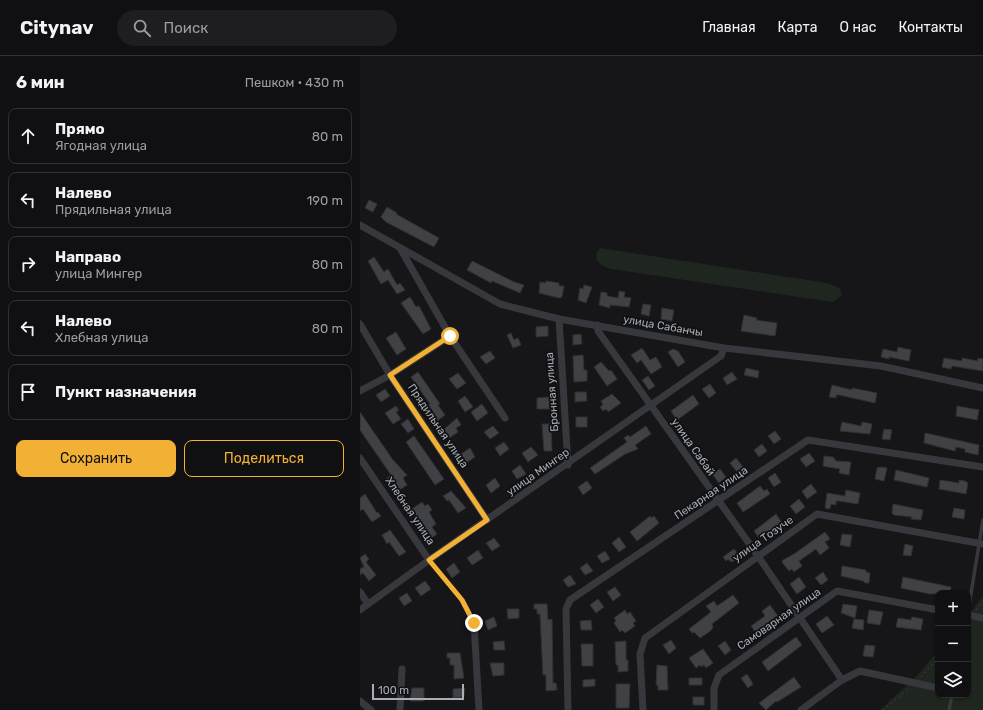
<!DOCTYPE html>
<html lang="ru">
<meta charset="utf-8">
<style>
:root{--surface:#101012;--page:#1e1e20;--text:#f1f3f6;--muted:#9c9d9f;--line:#303032;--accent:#f2b134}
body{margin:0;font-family:Rubik,sans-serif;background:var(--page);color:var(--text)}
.controls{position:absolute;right:12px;bottom:12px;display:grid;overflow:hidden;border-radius:8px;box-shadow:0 1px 3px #0004}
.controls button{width:36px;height:36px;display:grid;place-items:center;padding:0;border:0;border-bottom:1px solid var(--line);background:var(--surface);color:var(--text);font:20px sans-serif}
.scale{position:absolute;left:12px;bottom:10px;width:92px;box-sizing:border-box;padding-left:4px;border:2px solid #a8adb8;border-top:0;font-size:11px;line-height:14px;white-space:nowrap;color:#a8adb8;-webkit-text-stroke:3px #111113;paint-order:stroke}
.stop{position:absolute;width:12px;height:12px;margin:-9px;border:3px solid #f2b134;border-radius:50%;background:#fff}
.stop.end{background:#f2b134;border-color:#fff;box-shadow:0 1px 4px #0008}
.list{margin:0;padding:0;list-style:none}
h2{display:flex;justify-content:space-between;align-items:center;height:52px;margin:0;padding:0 16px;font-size:17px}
h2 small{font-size:13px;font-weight:400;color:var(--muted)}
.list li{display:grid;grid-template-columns:26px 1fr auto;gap:12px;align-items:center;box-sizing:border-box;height:56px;margin:0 8px 8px;padding:0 8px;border:1px solid var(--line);border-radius:8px}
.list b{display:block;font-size:15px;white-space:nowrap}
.list p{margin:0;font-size:13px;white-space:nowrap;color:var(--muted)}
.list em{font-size:13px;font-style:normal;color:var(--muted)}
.actions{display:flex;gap:8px;padding:12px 16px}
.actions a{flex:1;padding:9px 0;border:1px solid var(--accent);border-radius:8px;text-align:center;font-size:14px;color:var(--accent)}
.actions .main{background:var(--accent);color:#111}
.icon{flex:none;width:22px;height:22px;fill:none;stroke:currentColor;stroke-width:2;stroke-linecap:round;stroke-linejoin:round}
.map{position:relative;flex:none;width:623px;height:654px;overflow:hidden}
header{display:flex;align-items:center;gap:24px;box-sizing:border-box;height:56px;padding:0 20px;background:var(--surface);border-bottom:1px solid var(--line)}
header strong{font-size:19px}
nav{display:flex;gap:22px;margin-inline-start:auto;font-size:14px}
.search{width:280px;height:36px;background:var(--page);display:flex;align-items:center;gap:10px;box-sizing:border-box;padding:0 14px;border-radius:22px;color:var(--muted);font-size:15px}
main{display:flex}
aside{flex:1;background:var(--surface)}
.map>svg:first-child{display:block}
</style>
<header>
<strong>Citynav</strong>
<div class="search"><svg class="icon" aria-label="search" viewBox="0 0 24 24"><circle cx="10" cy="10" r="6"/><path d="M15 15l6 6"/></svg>Поиск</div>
<nav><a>Главная</a><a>Карта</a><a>О нас</a><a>Контакты</a></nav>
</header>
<main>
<aside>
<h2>6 мин<small>Пешком · 430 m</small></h2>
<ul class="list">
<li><svg class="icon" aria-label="ahead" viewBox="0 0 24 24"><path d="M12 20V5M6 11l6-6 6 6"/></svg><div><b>Прямо</b><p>Ягодная улица</p></div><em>80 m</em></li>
<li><svg class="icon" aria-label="left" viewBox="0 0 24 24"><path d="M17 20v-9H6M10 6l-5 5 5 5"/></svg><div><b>Налево</b><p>Прядильная улица</p></div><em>190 m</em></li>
<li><svg class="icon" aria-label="right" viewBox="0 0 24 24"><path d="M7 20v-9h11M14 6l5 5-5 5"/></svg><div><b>Направо</b><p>улица Мингер</p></div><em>80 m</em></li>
<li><svg class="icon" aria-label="left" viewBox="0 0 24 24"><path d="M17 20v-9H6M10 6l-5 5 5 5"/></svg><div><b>Налево</b><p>Хлебная улица</p></div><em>80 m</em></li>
<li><svg class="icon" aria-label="arrive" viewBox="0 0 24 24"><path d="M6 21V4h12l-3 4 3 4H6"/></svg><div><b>Пункт назначения</b></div></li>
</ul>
<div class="actions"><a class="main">Сохранить</a><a>Поделиться</a></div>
</aside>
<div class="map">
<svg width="623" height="654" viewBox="0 0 623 654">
<rect width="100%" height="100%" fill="#161618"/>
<!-- green -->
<g fill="#1e261f">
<path d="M240,192L467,227L479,232L482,238L478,243L472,246L251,213C240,209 231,204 240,192Z"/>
<polygon points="623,540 623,654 520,654 556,621 578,595 578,639 608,639 608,560"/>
</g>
<!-- building -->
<g fill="#404145" stroke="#303034">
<polygon points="9,144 17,148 13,156 5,152"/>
<polygon points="27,151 37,157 36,158 79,182 74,191 26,166 21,161"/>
<polygon points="14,201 24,216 28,213 37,229 40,227 45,234 37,238 28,224 21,228 8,205"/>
<polygon points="112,205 154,226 164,229 160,237 132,225 131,227 107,214"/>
<polygon points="186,225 199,227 199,230 204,230 202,241 199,242 179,237 180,226 186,227"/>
<polygon points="224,229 232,231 226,247 218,244 220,232 223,233"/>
<polygon points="259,235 265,236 264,241 271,242 269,251 250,249 250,252 239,249 241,236 247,237 247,240 258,242"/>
<polygon points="50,241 56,251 59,250 71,273 63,278 41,247"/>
<polygon points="283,248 291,249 289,260 281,258"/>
<polygon points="302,252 314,254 312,265 301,263"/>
<polygon points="384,259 397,262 396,264 417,267 415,280 381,275"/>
<polygon points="188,270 188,280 176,281 176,271"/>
<polygon points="36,276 46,293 37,299 26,282"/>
<polygon points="151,277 154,284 158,282 161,289 153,292 147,279"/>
<polygon points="221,278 222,288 213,289 213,279"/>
<polygon points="538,291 551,294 549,305 529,301 529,303 521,301 523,293 537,296"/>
<polygon points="282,292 290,304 296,301 302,311 291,318 281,304 277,307 271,299"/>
<polygon points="313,293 318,295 325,306 318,311 308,296"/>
<polygon points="130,295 135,302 126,308 120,301"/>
<polygon points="223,299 224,314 227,314 227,325 214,326 213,300"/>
<polygon points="584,302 602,305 602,302 618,305 618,302 623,303 623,315 592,310 591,313 582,311"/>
<polygon points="241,306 249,315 251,314 257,323 247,330 234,311"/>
<polygon points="386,312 399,315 398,322 384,319"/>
<polygon points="58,316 80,348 78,349 85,359 77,365 71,357 73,355 68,349 70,348 51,321"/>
<polygon points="372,316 377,323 367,329 363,322"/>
<polygon points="98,317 106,327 97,333 89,323"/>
<polygon points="288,320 295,330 289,334 282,324"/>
<polygon points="350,328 356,337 349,342 342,333"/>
<polygon points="472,329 492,334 492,332 517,337 515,347 479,339 476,339 476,342 469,341"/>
<polygon points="25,333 30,340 21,346 16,339"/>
<polygon points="215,336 226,336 227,345 215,346"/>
<polygon points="252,338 261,347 248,356 246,353 243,355 240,351 243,349 241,345"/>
<polygon points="333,339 339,348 317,364 311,355"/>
<polygon points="105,340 113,351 105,356 98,345"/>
<polygon points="189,341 190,353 177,353 177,342"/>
<polygon points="122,348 128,357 117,365 111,356"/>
<polygon points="36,350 39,354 36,356 41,363 33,368 25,357"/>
<polygon points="597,350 619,354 617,364 596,360"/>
<polygon points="0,356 33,404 47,419 43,422 47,429 38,435 26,423 31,419 0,374"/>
<rect x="216" y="361" width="11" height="10"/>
<polygon points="97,362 101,369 96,372 98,376 88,383 82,375"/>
<polygon points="48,363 54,373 48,377 41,368"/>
<polygon points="482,366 501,370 502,366 512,368 510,378 480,375"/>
<polygon points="182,368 191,368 192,395 184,395"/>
<polygon points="133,370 139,377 130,383 124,376"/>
<polygon points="286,370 291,378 275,389 278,393 265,398 235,418 230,412 267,386 264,382 268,379 270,381"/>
<polygon points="524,373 532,374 530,384 522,383"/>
<polygon points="415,375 421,383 414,388 408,380"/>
<polygon points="565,377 619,389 618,399 605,396 605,393 596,391 595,395 564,387"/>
<polygon points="54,380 84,423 75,429 46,386"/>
<polygon points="144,386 149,393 140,400 135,392"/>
<polygon points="402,388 407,395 399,401 394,394"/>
<polygon points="171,391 178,399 168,406 162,397"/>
<polygon points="110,392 115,401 106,407 101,398"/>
<polygon points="449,397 455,405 446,411 440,403"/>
<polygon points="464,400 473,401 476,405 491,406 489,419 479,417 480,413 463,410"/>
<polygon points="376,402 383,411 377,416 370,407"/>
<polygon points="160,409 166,418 157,423 152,415"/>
<polygon points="521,411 527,412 524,425 515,423 517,412"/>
<polygon points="360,413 366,421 359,427 352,418"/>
<polygon points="536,414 569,422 567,431 534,424"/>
<polygon points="415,417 421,426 414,431 408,422"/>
<polygon points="135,422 140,430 131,437 126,429"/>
<polygon points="580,424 599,427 599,424 605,425 608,427 606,438 579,433"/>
<polygon points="227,425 232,432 223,439 218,431"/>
<polygon points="451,428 457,436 447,443 442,435"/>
<polygon points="400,430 404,435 407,433 410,438 383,456 377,447"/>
<polygon points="486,434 500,437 498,448 479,445 476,445 476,449 471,448 470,453 465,452 467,437 485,440"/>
<polygon points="91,435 106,452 98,457 89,444 87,445 83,440"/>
<polygon points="5,438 17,457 18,456 21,460 12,466 3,453 0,455 0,442"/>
<polygon points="439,443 445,451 436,458 430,450"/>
<polygon points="62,446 65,450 68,448 72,454 69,456 76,468 72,471 77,478 70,483 52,453"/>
<polygon points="533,448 563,454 561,464 551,463 552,461 534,459 532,457"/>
<polygon points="594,452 605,454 604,463 592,461"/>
<polygon points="416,458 422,467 399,482 394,475"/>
<polygon points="290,460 291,462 294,460 299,467 277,485 270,476"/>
<polygon points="30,474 46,496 39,500 29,486 27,488 22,479"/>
<polygon points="465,476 470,483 465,486 469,492 460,499 456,493 439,505 442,510 434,516 432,513 429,515 422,506 423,504 434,498"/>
<polygon points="482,478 492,479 490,491 480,489"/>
<polygon points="259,481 266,491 259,496 252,487"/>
<polygon points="134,482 140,490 132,495 126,487"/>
<polygon points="545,488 553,490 551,500 543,499"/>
<polygon points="374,493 381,502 371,506 368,503 366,505 363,501"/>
<polygon points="118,494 123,502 112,509 107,502"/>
<polygon points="245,495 250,503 242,507 237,500"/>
<polygon points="5,498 9,503 6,506 16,519 9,525 3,517 0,519 0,513 4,511 0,502"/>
<polygon points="94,507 100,516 92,522 86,513"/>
<polygon points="227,507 233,515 225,519 220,512"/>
<polygon points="482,510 506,514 506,516 510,517 509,527 505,527 503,525 481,520"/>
<polygon points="463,516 468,524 461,529 455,522"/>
<polygon points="210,519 216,528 208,531 203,524"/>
<polygon points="439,521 446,531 437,538 430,528"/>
<polygon points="543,521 591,531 590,537 570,538 541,532"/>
<polygon points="65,525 71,533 61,540 55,532"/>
<polygon points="255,531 261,539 253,545 247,536"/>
<polygon points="47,537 52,545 44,550 39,542"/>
<polygon points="373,539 379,547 352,568 353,572 349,576 340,582 334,576 332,577 329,573 351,556 346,550 354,545 357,550"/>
<polygon points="238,543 244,551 236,557 230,549"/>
<polygon points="174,548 187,548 188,564 192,563 193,627 196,627 197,634 186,635 186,619 183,619 180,558 177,558 177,553 174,553"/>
<polygon points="483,548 497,550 495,562 481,557"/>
<polygon points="410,549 418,560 405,570 407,573 398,579 391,570 405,560 402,555"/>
<polygon points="147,553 159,553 159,562 148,563"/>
<polygon points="265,554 267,558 270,556 276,565 273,567 275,570 265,577 262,574 260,576 254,567 256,565 254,562"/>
<polygon points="509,554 523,556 520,569 507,567"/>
<polygon points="467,560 474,569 462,577 456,568"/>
<polygon points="134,561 137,570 128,574 125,565"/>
<polygon points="552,561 563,563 561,574 536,571 538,562 551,564"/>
<polygon points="494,563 504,564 503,574 492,572"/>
<polygon points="231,564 232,574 221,574 220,565"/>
<polygon points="436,581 442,589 408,615 402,606"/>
<polygon points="311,584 316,592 309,598 303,589"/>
<polygon points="144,585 145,594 134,594 133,586"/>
<polygon points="266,585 266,604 268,604 268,615 258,616 258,609 256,609 255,586"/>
<polygon points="365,585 371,594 365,599 358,590"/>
<polygon points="221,588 233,588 233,610 222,610"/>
<polygon points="505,589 515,590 513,601 503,600"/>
<polygon points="343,593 353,607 346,612 344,609 341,611 340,609 336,612 329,602"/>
<polygon points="87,597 100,597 104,622 94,623 94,609 90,609 90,602 87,602"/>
<polygon points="130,607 144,607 144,619 133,620"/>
<polygon points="297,609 307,610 308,634 298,634 298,629 296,629"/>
<polygon points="387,618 393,628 388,632 381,622"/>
<polygon points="434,621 441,631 417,646 416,645 406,654 399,647"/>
<rect x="329" y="622" width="13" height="7"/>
<polygon points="235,623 235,630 223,631 223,624"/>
<polygon points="256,628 270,628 269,652 256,652"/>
<polygon points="52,632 64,632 64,645 50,645"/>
<polygon points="105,632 104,641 93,642 93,633"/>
<rect x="333" y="641" width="11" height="8"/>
</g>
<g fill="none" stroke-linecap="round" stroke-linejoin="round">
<!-- path -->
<g stroke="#3d3f44" stroke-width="1" stroke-dasharray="2 3" stroke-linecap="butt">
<polyline points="73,509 102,544 111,561"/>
<polyline points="616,554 623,545"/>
<polyline points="561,621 578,602"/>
<polyline points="523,654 548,633"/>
</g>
<!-- service -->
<g stroke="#37383d" stroke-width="3.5">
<polyline points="608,556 623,464"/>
<polyline points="589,654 592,639"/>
</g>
<!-- minor -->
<g stroke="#37383d" stroke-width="7">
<polyline points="0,169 140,248 199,263 364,292 521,310 623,332"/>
<polyline points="40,192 90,280 145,362"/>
<polyline points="199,263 208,409"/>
<polyline points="0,268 30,319 127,464"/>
<polyline points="237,269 238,275 398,500 482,624"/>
<polyline points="0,335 30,319 90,280"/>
<polyline points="0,402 69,504"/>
<polyline points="0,536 8,548"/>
<polyline points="0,554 69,504 361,300 364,292"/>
<polyline points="608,559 623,562"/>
<polyline points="114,567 119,654"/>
<polyline points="0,645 11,654"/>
<polyline points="40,654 42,613"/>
<polyline points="208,654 206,553 210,544 448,384 623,411"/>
<polyline points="283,654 280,598 285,582 457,458 623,488"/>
<polyline points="354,654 354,632 359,619 477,535 578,554"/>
<polyline points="441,654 482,624 500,615 578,632"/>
</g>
</g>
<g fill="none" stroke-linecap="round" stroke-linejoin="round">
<!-- route -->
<polyline stroke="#f2b134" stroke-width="5" points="90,280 30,319 127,464 69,504 102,544 114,567"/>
</g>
<g text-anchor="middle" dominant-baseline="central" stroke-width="3.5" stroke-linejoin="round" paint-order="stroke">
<!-- street labels -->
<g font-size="11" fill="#a8adb8" stroke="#111113">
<text transform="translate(303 270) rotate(10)">улица Сабанчы</text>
<text transform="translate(192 336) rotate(-94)">Бронная улица</text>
<text transform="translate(78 370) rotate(56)">Прядильная улица</text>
<text transform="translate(333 391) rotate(55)">улица Сабай</text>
<text transform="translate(178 416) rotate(-35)">улица Мингер</text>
<text transform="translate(351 437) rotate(-34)">Пекарная улица</text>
<text transform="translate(50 455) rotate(56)">Хлебная улица</text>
<text transform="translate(403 483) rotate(-35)">улица Тозуче</text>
<text transform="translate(419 563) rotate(-35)">Самоварная улица</text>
</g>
</g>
</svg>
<div class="controls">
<button>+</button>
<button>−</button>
<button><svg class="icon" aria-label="layers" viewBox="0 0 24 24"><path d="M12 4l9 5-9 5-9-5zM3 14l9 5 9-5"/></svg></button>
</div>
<div class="scale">100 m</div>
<div class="stop" style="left:90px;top:280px"></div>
<div class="stop end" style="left:114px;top:567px"></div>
</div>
</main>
